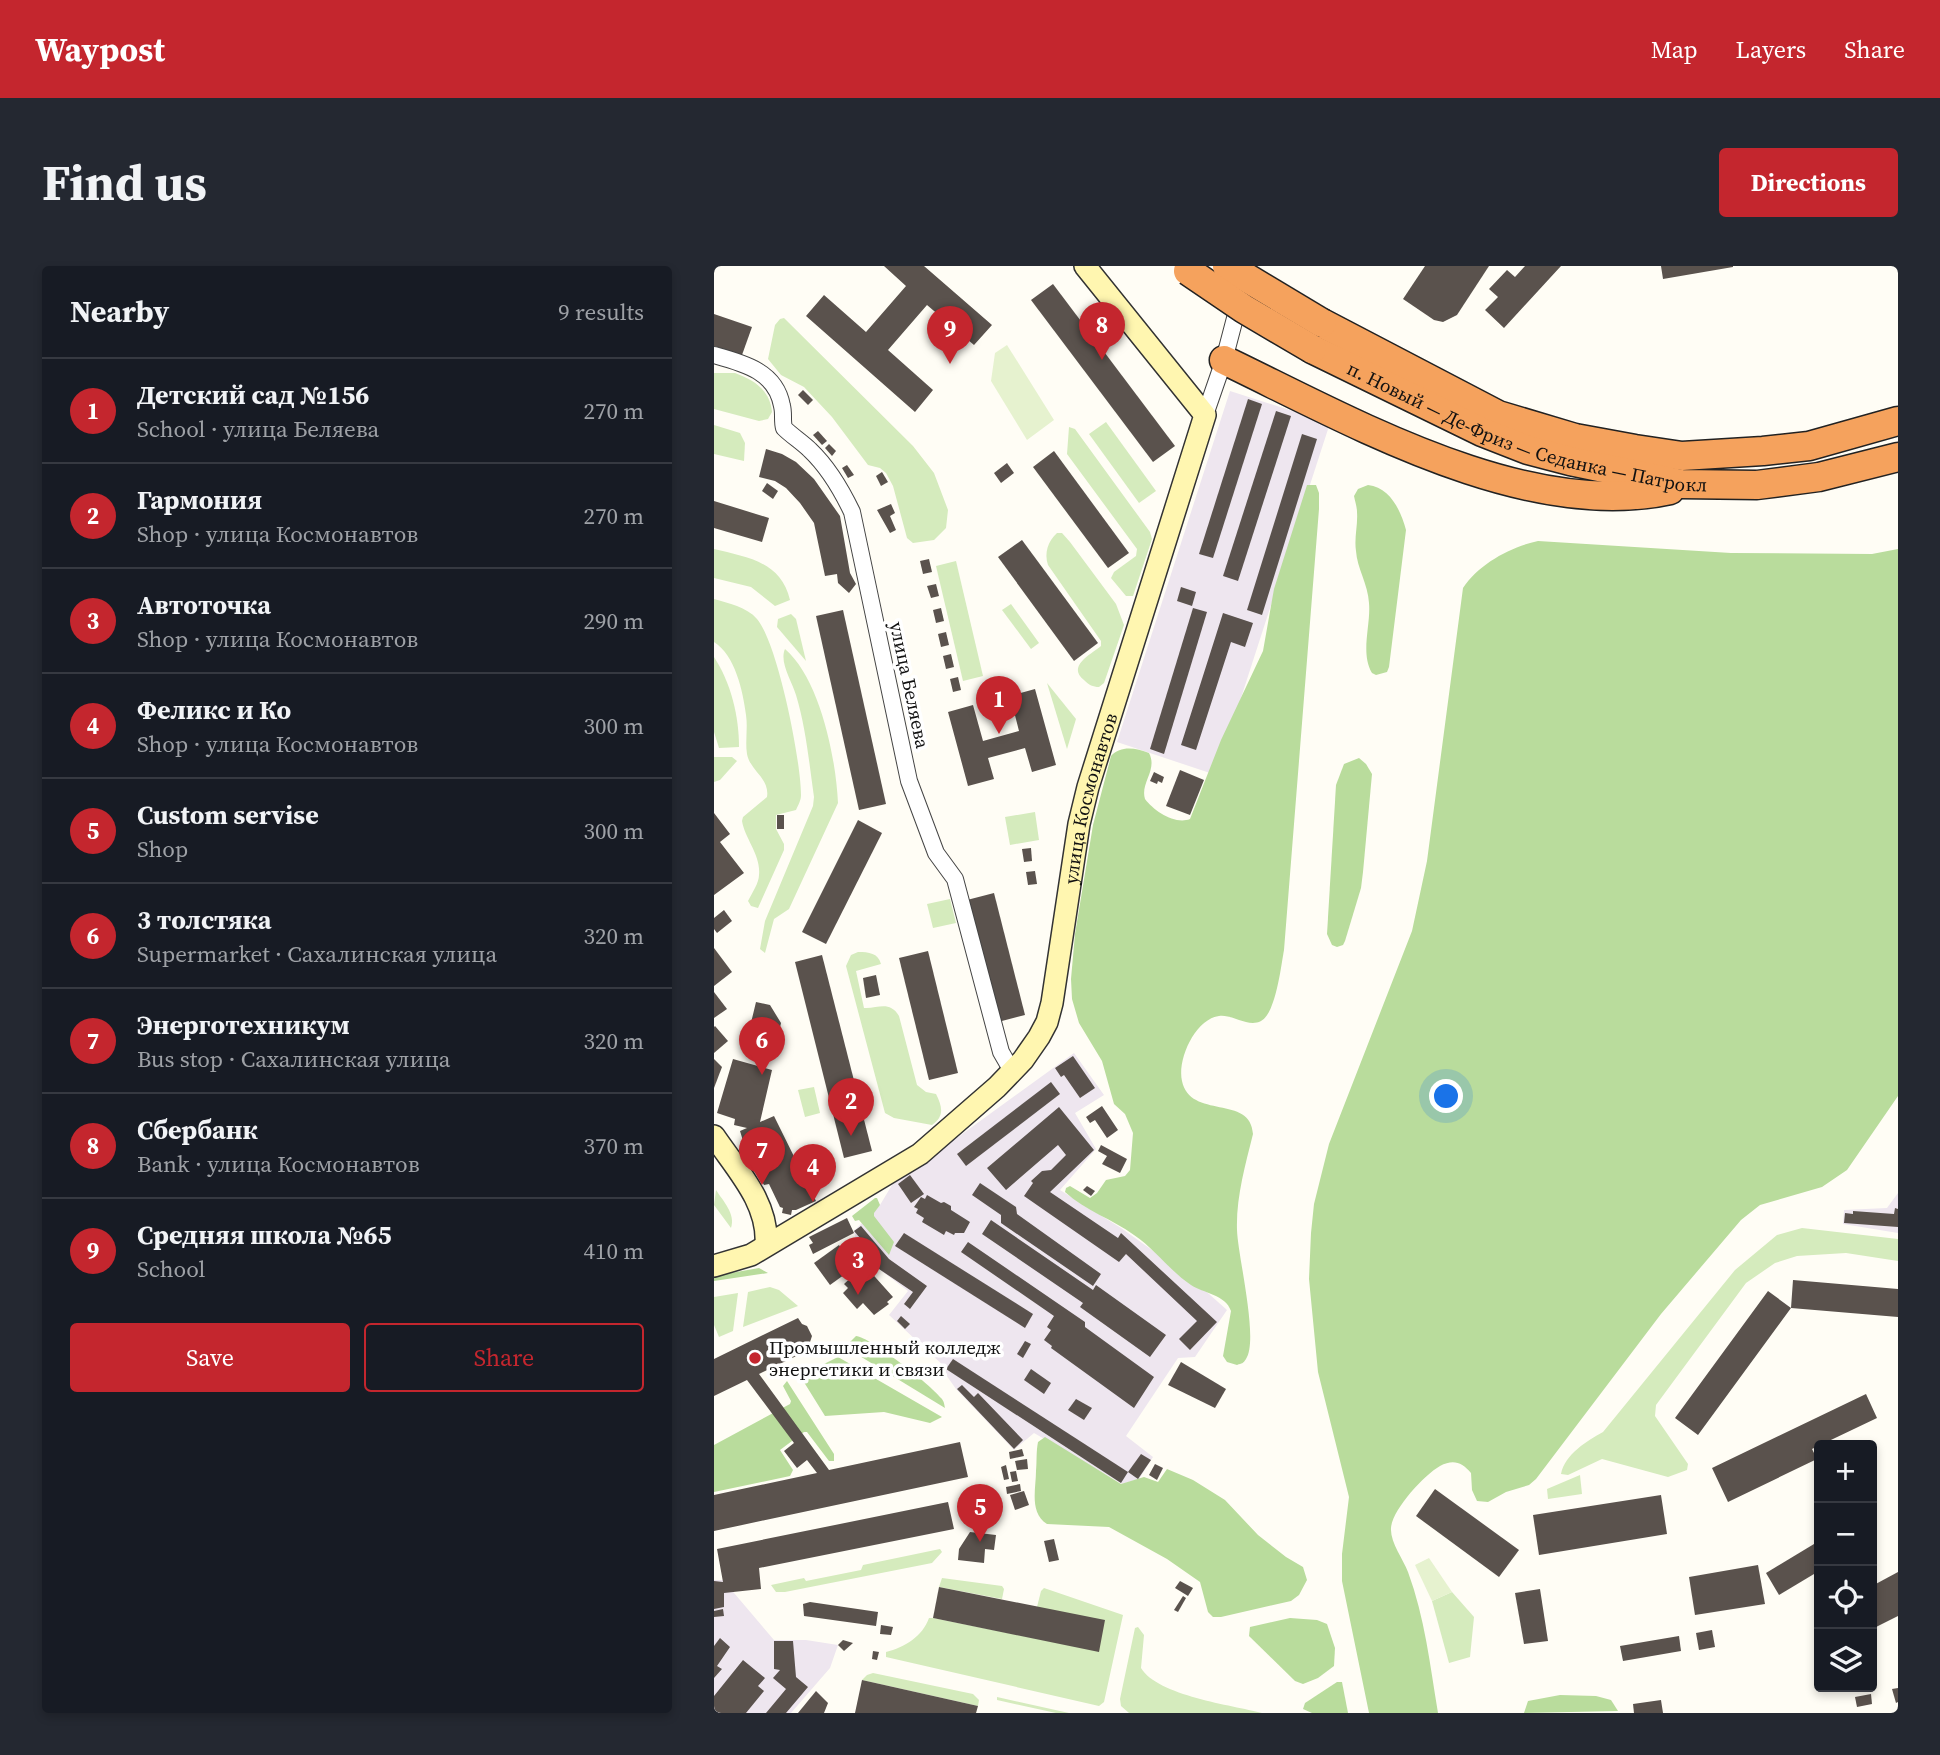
<!DOCTYPE html>
<meta charset="utf-8">
<style>
:root{--surface:#171b24;--page:#242831;--text:#f1f3f6;--muted:#9ea1a6;--line:#363941;--accent:#c4262e}
body{margin:0;font-family:"Source Serif 4",serif;background:var(--page);color:var(--text)}
.controls{position:absolute;right:21px;bottom:21px;display:grid;overflow:hidden;border-radius:7px;box-shadow:0 4px 10px #0003}
.controls button{width:63px;height:63px;display:grid;place-items:center;padding:0;border:0;border-bottom:2px solid var(--line);background:var(--surface);color:var(--text);font:35px sans-serif}
.you{position:absolute;left:733px;top:831px;width:24px;height:24px;margin:-18px;border:5px solid #fff;border-radius:50%;background:#1a73e8;box-shadow:0 0 0 10px #1a73e833}
.badge{display:grid;place-items:center;width:46px;height:46px;border-radius:50%;background:var(--accent);color:#fff;font-size:23px;font-weight:700}
.pin{position:absolute;translate:-50% -58px;filter:drop-shadow(0 2px 4px #0008)}
.pin::after{content:'';position:absolute;top:37px;width:24px;height:21px;background:inherit;clip-path:polygon(0 0,100% 0,50% 100%)}
.list{margin:0;padding:0;list-style:none}
h2{display:flex;justify-content:space-between;align-items:center;height:91px;margin:0;padding:0 28px;font-size:30px}
h2 small{font-size:23px;font-weight:400;color:var(--muted)}
.list li{display:grid;grid-template-columns:46px 1fr auto;gap:21px;align-items:center;box-sizing:border-box;height:105px;padding:0 28px;border-top:2px solid var(--line)}
.list b{display:block;font-size:26px;white-space:nowrap}
.list p{margin:0;font-size:23px;white-space:nowrap;color:var(--muted)}
.list em{font-size:23px;font-style:normal;color:var(--muted)}
.actions{display:flex;gap:14px;padding:21px 28px}
.actions a{flex:1;padding:16px 0;border:2px solid var(--accent);border-radius:7px;text-align:center;font-size:24px;color:var(--accent)}
.actions .main{background:var(--accent);color:#fff}
.icon{flex:none;width:38px;height:38px;fill:none;stroke:currentColor;stroke-width:2;stroke-linecap:round;stroke-linejoin:round}
.map{position:relative;flex:none;width:1184px;height:1447px;overflow:hidden;border-radius:7px}
header{display:flex;align-items:center;gap:42px;box-sizing:border-box;height:98px;padding:0 35px;background:var(--accent);color:#fff}
header strong{font-size:33px}
nav{display:flex;gap:38px;margin-inline-start:auto;font-size:24px}
.intro{display:flex;align-items:center;justify-content:space-between;box-sizing:border-box;height:168px;padding:0 42px}
h1{margin:0;font-size:49px}
.button{padding:18px 32px;border-radius:7px;background:var(--accent);color:#fff;font-size:24px;font-weight:700}
main{display:flex;gap:42px;padding:0 42px}
aside{flex:1;background:var(--surface);border-radius:7px;box-shadow:0 4px 10px #0003}
.map>svg:first-child{display:block}
</style>
<header>
<strong>Waypost</strong>
<nav><a>Map</a><a>Layers</a><a>Share</a></nav>
</header>
<div class="intro"><h1>Find us</h1><a class="button">Directions</a></div>
<main>
<aside>
<h2>Nearby<small>9 results</small></h2>
<ul class="list">
<li><span class="badge">1</span><div><b>Детский сад №156</b><p>School · улица Беляева</p></div><em>270 m</em></li>
<li><span class="badge">2</span><div><b>Гармония</b><p>Shop · улица Космонавтов</p></div><em>270 m</em></li>
<li><span class="badge">3</span><div><b>Автоточка</b><p>Shop · улица Космонавтов</p></div><em>290 m</em></li>
<li><span class="badge">4</span><div><b>Феликс и Ко</b><p>Shop · улица Космонавтов</p></div><em>300 m</em></li>
<li><span class="badge">5</span><div><b>Custom servise</b><p>Shop</p></div><em>300 m</em></li>
<li><span class="badge">6</span><div><b>3 толстяка</b><p>Supermarket · Сахалинская улица</p></div><em>320 m</em></li>
<li><span class="badge">7</span><div><b>Энерготехникум</b><p>Bus stop · Сахалинская улица</p></div><em>320 m</em></li>
<li><span class="badge">8</span><div><b>Сбербанк</b><p>Bank · улица Космонавтов</p></div><em>370 m</em></li>
<li><span class="badge">9</span><div><b>Средняя школа №65</b><p>School</p></div><em>410 m</em></li>
</ul>
<div class="actions"><a class="main">Save</a><a>Share</a></div>
</aside>
<div class="map">
<svg width="1184" height="1447" viewBox="0 0 1184 1447">
<rect width="100%" height="100%" fill="#fffdf5"/>
<!-- industrial -->
<g fill="#eee6ef">
<polygon points="516,125 616,157 502,509 403,476"/>
<polygon points="360,787 390,829 361,847 382,883 346,924 407,962 476,1011 513,1044 481,1091 464,1092 412,1170 439,1191 425,1213 408,1218 320,1167 300,1184 242,1123 230,1106 232,1102 175,1049 194,1025 165,1003 142,975 140,965 166,939 178,919"/>
<polygon points="1184,927 1184,967 1129,958 1130,944 1173,942"/>
<polygon points="0,1314 9,1314 60,1374 92,1374 124,1379 116,1402 77,1447 0,1447"/>
</g>
<!-- green -->
<g fill="#d5ebbd">
<polygon points="70,52 199,180 220,207 234,244 232,262 220,274 199,277 193,272 179,220 172,207 166,202 154,199 118,151 90,121 67,109 54,93 61,59 66,53"/>
<path d="M21,107C40,114 56,124 58,146L54,153L45,155L0,143V107Z"/>
<polygon points="392,156 442,225 425,237 375,168"/>
<polygon points="0,159 26,167 31,177 30,195 0,188"/>
<polygon points="355,161 361,163 436,266 438,273 419,330 412,330 397,312 400,306 422,290 423,283 353,188"/>
<path d="M343,267H348L356,276L402,338L410,359L390,417L385,421C379,421 375,419 370,414C353,400 376,389 387,380V375L334,299C330,287 334,275 343,267Z"/>
<path d="M0,283C32,291 67,295 76,334L61,340L37,321L0,312Z"/>
<polygon points="242,295 269,410 249,415 222,300"/>
<path d="M0,333C14,337 33,341 43,353C64,378 87,495 87,529C87,535 84,539 82,544L62,549V563L70,578V584L44,642L37,640L34,635C38,627 45,617 45,609C47,589 31,573 28,555L29,551L53,531C56,512 36,505 33,488C31,475 34,462 32,449C29,425 21,389 0,376Z"/>
<polygon points="297,338 325,377 317,383 288,344"/>
<polygon points="77,348 82,353 92,395 63,361 64,353"/>
<path d="M71,383C106,413 122,492 124,537L75,643L60,653L51,687L46,683L51,655L99,540L100,531C95,496 92,462 82,429C78,415 65,396 71,383Z"/>
<path d="M0,391C17,417 25,450 25,481L5,482L0,466Z"/>
<polygon points="333,417 362,453 353,483"/>
<polygon points="0,491 18,491 23,495 6,514 0,516"/>
<polygon points="321,546 325,574 296,579 291,551"/>
<polygon points="236,633 242,657 219,662 213,638"/>
<path d="M144,686C155,686 164,687 167,698L142,705L150,742C164,743 175,734 185,750L203,819L212,826L222,828C228,840 231,850 218,859L180,852L171,847L132,700L137,689Z"/>
<polygon points="100,821 106,847 91,851 84,824"/>
<path d="M2,924C9,935 22,948 17,962L0,939Z"/>
<path d="M1088,962L1184,973V995L1132,987L1083,990L1061,997L1032,1017L942,1139L941,1150L974,1198L973,1204L954,1211L888,1193L854,1209L847,1208C851,1188 873,1175 889,1166L1021,1004L1063,969Z"/>
<polygon points="56,1021 65,1024 84,1040 29,1061 34,1026"/>
<polygon points="24,1027 19,1065 5,1071 0,1059 0,1031"/>
<polygon points="866,1209 868,1228 834,1233 833,1223"/>
<polygon points="273,1218 280,1232 247,1239 248,1233"/>
<polygon points="226,1283 228,1286 218,1297 71,1326 62,1326 57,1319 90,1312 92,1315 147,1304 149,1299"/>
<polygon points="228,1312 288,1320 290,1323 288,1333 225,1321"/>
<path d="M330,1322L409,1349L390,1436L385,1440L172,1391V1386C191,1381 208,1371 215,1352H219L384,1385L323,1341L327,1325Z"/>
<polygon points="738,1326 760,1351 756,1391 735,1397 718,1335"/>
<path d="M424,1361L430,1369L427,1402C444,1430 518,1439 548,1447H415L407,1440L406,1433L421,1362Z"/>
<polygon points="159,1407 259,1428 265,1434 264,1440 148,1414 153,1409"/>
<polygon points="283,1431 355,1447 342,1447 283,1434"/>
</g>
<!-- forest -->
<g fill="#b9dc9c">
<path d="M593,219H602L605,227V243L570,684C567,700 562,747 547,755C534,762 519,748 505,750C481,753 463,794 468,815C476,854 537,828 539,868C531,900 522,932 523,964C524,991 545,1074 532,1093C529,1098 528,1097 523,1099L513,1096L509,1090L517,1045C512,1029 489,1027 477,1019C456,1005 441,983 420,969C398,953 372,945 351,926L352,922L356,920L376,932L383,927L392,914L411,910L416,904L419,867L411,848L400,838L388,795L365,757L358,733L357,713L361,668L379,559L397,490C407,479 422,482 435,487C444,504 426,517 431,533C440,545 461,559 476,553L507,474L549,385L560,323Z"/>
<path d="M654,219C676,221 687,245 692,264L675,401L673,406L662,409L658,407C646,387 657,359 655,337C654,318 643,302 642,285C640,272 644,259 643,246C643,241 641,235 640,230L644,223Z"/>
<path d="M824,275L1017,287L1158,288L1184,283V830L1133,904L1108,921L1046,939L1027,954L947,1048L822,1213L815,1219L792,1226L774,1236L763,1235L758,1224L757,1207C748,1196 739,1193 726,1200C710,1209 678,1244 677,1262C676,1276 689,1293 694,1306C711,1352 716,1399 724,1447H655L628,1315V1288L635,1231L604,1106L595,1013L597,967L600,938L615,878L698,665L713,595L749,322C765,298 796,281 824,275Z"/>
<polygon points="645,492 652,498 658,508 649,606 647,622 631,675 629,679 623,681 618,679 613,668 622,519 630,498"/>
<polygon points="161,932 163,932 166,939 160,947 160,950 180,976 175,989 145,954 141,955 138,950"/>
<polygon points="45,1002 54,1007 0,1015 0,1010"/>
<path d="M142,1070C156,1071 217,1119 227,1132C230,1135 230,1137 231,1142L131,1081Z"/>
<polygon points="124,1091 228,1151 216,1157 170,1146 111,1150 88,1113 88,1109"/>
<polygon points="73,1115 120,1188 120,1195 115,1195 93,1166 90,1166 66,1184 79,1204 76,1210 0,1226 0,1179 76,1138 77,1135 69,1120"/>
<path d="M331,1171L407,1218L430,1211L444,1216L453,1203L479,1214L511,1234L544,1269L572,1291L589,1301L593,1314L585,1329L577,1335L507,1351H499L494,1346L486,1316L453,1293L395,1261L333,1258C315,1246 322,1223 322,1205C323,1195 322,1186 324,1176Z"/>
<polygon points="576,1352 603,1354 613,1358 621,1382 620,1400 604,1412 589,1418 581,1415 535,1370 536,1361"/>
<polygon points="623,1416 628,1416 634,1447 598,1447 589,1443 591,1437"/>
<polygon points="846,1429 882,1430 897,1434 904,1445 810,1447 814,1435"/>
</g>
<!-- pitch -->
<g fill="#e6f2cf">
<polygon points="293,79 340,154 313,174 277,115 281,87"/>
<polygon points="715,1292 738,1326 718,1335 701,1299"/>
</g>
<!-- building -->
<g fill="#5a524d">
<polygon points="170,0 210,0 278,59 260,79 213,39 174,84 219,124 201,146 92,50 110,29 152,66 192,20"/>
<polygon points="711,0 775,0 743,49 729,56 720,54 689,33"/>
<polygon points="811,0 847,0 790,62 771,44 784,31 775,23 793,4 801,11"/>
<polygon points="947,0 1019,0 1019,1 949,13"/>
<polygon points="339,18 461,180 439,196 317,34"/>
<polygon points="0,48 38,61 28,89 0,80"/>
<polygon points="89,124 99,134 94,139 84,129"/>
<polygon points="534,133 548,138 499,292 485,288"/>
<polygon points="562,145 577,150 524,315 509,310"/>
<polygon points="104,165 113,175 108,179 99,169"/>
<polygon points="588,168 603,173 548,349 533,344"/>
<polygon points="115,178 122,185 118,190 111,182"/>
<polygon points="52,183 68,188 82,196 100,213 126,250 136,307 142,318 135,327 124,317 123,308 111,310 100,257 86,237 72,222 61,215 45,211"/>
<polygon points="340,185 415,287 394,302 319,201"/>
<polygon points="293,197 300,207 287,217 280,207"/>
<polygon points="133,199 140,209 134,212 128,202"/>
<polygon points="168,206 174,216 167,220 162,210"/>
<polygon points="53,217 64,225 59,233 48,225"/>
<polygon points="0,235 55,252 48,276 0,262"/>
<polygon points="177,238 181,247 176,250 182,264 176,267 163,244"/>
<polygon points="308,274 384,377 360,395 284,291"/>
<polygon points="215,293 218,306 209,308 206,295"/>
<polygon points="222,318 225,330 217,332 213,320"/>
<polygon points="467,321 482,326 478,340 463,335"/>
<polygon points="227,342 230,355 222,357 219,344"/>
<polygon points="479,342 493,346 450,488 436,483"/>
<polygon points="129,344 172,538 145,544 102,350"/>
<polygon points="509,347 539,357 531,381 517,376 482,484 467,479"/>
<polygon points="232,366 235,379 227,381 224,368"/>
<polygon points="237,388 240,401 232,403 229,390"/>
<polygon points="244,411 247,424 239,426 236,413"/>
<polygon points="321,423 342,499 318,506 311,482 274,492 280,513 254,520 234,446 259,439 269,475 305,465 296,430"/>
<polygon points="466,504 490,514 476,549 452,540"/>
<polygon points="440,506 450,511 448,517 444,515 443,518 436,515"/>
<polygon points="0,547 16,568 6,576 30,607 0,629"/>
<rect x="63" y="549" width="7" height="14"/>
<polygon points="144,554 168,567 112,678 88,666"/>
<polygon points="317,582 318,595 310,596 308,583"/>
<polygon points="321,605 323,618 314,619 312,606"/>
<polygon points="280,627 311,749 284,756 253,634"/>
<polygon points="10,644 18,655 3,667 0,663 0,652"/>
<polygon points="0,682 18,706 0,720"/>
<polygon points="214,685 244,807 215,814 185,692"/>
<polygon points="108,689 158,885 130,892 81,696"/>
<polygon points="162,709 166,729 152,732 149,712"/>
<polygon points="0,726 13,743 0,752"/>
<polygon points="42,736 56,739 67,757 59,794 30,786 33,773 30,772 32,761 36,761"/>
<polygon points="1,760 14,775 0,787 0,761"/>
<polygon points="359,790 381,822 366,832 350,809 347,811 341,802"/>
<polygon points="0,793 8,801 0,822"/>
<polygon points="19,793 58,804 46,856 60,850 102,935 82,944 78,944 77,949 68,947 69,942 66,941 55,918 50,919 36,896 38,891 34,877 30,878 26,865 33,862 20,859 21,853 3,847"/>
<polygon points="337,816 346,828 252,900 243,888"/>
<polygon points="388,840 404,864 393,872 381,854 376,857 372,851"/>
<polygon points="345,841 380,884 336,926 404,972 407,967 503,1056 476,1084 465,1073 483,1055 412,988 405,996 310,930 319,917 317,915 328,905 337,904 352,889 344,879 292,924 273,902"/>
<polygon points="387,879 413,893 406,907 388,898 393,890 384,885"/>
<polygon points="196,909 210,928 197,937 184,918"/>
<polygon points="266,917 302,941 303,948 387,1008 379,1020 287,957 287,949 258,929"/>
<polygon points="373,920 381,925 377,930 369,924"/>
<polygon points="213,929 227,937 230,936 237,940 237,944 256,956 250,967 241,967 240,969 232,965 230,969 208,956 210,952 202,947 204,943 200,941 207,931 211,933"/>
<polygon points="1181,942 1184,943 1184,961 1130,957 1131,947 1139,948 1139,945 1180,948"/>
<polygon points="133,952 140,967 99,988 95,979 99,977 95,971"/>
<polygon points="277,954 379,1024 382,1019 452,1069 436,1091 366,1041 369,1037 268,968"/>
<polygon points="147,960 175,993 213,1020 196,1043 190,1038 199,1026 165,1003 142,975 146,972 140,965"/>
<polygon points="190,967 319,1048 311,1062 181,980"/>
<polygon points="254,976 371,1056 371,1061 440,1111 420,1142 337,1082 338,1080 330,1074 337,1064 333,1061 340,1050 247,986"/>
<polygon points="125,979 141,1001 116,1019 100,997"/>
<polygon points="153,1002 179,1031 173,1036 175,1038 160,1049 149,1037 143,1043 129,1027 134,1022 130,1018 143,1006 145,1009"/>
<polygon points="1079,1014 1184,1023 1184,1051 1077,1042 984,1169 961,1152 1054,1025 1077,1042"/>
<polygon points="187,1050 196,1058 191,1063 183,1055"/>
<polygon points="84,1052 88,1058 93,1060 98,1070 96,1076 99,1082 45,1108 115,1204 246,1176 254,1211 0,1265 0,1229 103,1207 93,1194 83,1202 70,1185 80,1177 33,1114 0,1130 0,1093"/>
<polygon points="311,1075 317,1078 309,1092 303,1088"/>
<polygon points="239,1093 414,1206 407,1217 232,1103"/>
<polygon points="467,1096 512,1123 501,1142 454,1119"/>
<polygon points="317,1103 337,1117 330,1128 310,1114"/>
<polygon points="248,1119 260,1131 264,1127 309,1174 300,1183 243,1123"/>
<polygon points="1152,1128 1163,1152 1098,1183 1103,1193 1014,1236 998,1202"/>
<polygon points="362,1133 378,1142 370,1154 354,1144"/>
<polygon points="308,1183 310,1190 296,1193 295,1186"/>
<polygon points="427,1188 437,1194 424,1213 414,1206"/>
<polygon points="313,1193 314,1203 303,1204 301,1195"/>
<polygon points="441,1198 449,1202 443,1214 435,1209"/>
<polygon points="292,1199 295,1213 290,1214 287,1201"/>
<polygon points="302,1205 304,1215 298,1216 296,1206"/>
<polygon points="306,1218 307,1225 293,1228 292,1221"/>
<polygon points="721,1223 805,1284 785,1311 702,1250"/>
<polygon points="310,1225 315,1239 301,1244 296,1229"/>
<polygon points="947,1229 953,1268 825,1289 819,1249"/>
<polygon points="234,1236 240,1263 45,1302 47,1323 10,1327 10,1341 0,1343 0,1315 9,1316 3,1283"/>
<polygon points="256,1266 282,1269 280,1284 271,1283 270,1297 244,1294 245,1283"/>
<polygon points="340,1273 345,1294 335,1296 330,1275"/>
<polygon points="1105,1275 1105,1305 1065,1329 1052,1307"/>
<polygon points="1044,1299 1051,1338 981,1349 975,1311"/>
<polygon points="1184,1306 1184,1350 1158,1363 1158,1320"/>
<polygon points="466,1315 479,1322 474,1330 461,1322"/>
<polygon points="225,1321 391,1354 385,1386 219,1352"/>
<polygon points="826,1323 834,1375 810,1378 801,1327"/>
<polygon points="469,1330 472,1332 464,1346 460,1344"/>
<polygon points="96,1336 164,1346 162,1360 90,1350 89,1338"/>
<polygon points="9,1343 10,1350 0,1351 0,1345"/>
<polygon points="167,1359 179,1361 177,1369 166,1368"/>
<polygon points="998,1364 1001,1381 985,1384 982,1367"/>
<polygon points="965,1370 967,1385 909,1395 906,1380"/>
<polygon points="6,1372 16,1381 3,1400 8,1403 0,1412 0,1380"/>
<polygon points="129,1374 139,1377 130,1385 124,1379"/>
<polygon points="60,1375 79,1375 82,1411 94,1421 72,1447 52,1447 72,1423 59,1412 66,1404 60,1403"/>
<polygon points="159,1385 165,1386 163,1394 158,1393"/>
<polygon points="29,1394 51,1412 44,1420 50,1425 32,1447 0,1447 0,1430"/>
<polygon points="148,1414 264,1440 262,1447 141,1447"/>
<polygon points="1184,1422 1184,1436 1182,1437 1178,1423"/>
<polygon points="102,1425 114,1437 110,1447 84,1447"/>
<polygon points="1157,1428 1158,1438 1143,1441 1141,1431"/>
<polygon points="947,1434 949,1447 920,1447 919,1438"/>
</g>
<g fill="none" stroke-linecap="round" stroke-linejoin="round">
<!-- street casing -->
<g stroke="#444" stroke-width="18">
<g id="street">
<path d="M0,89C29,97 62,105 68,140C70,147 68,155 70,162C78,170 88,176 96,184C115,202 127,223 138,246L195,515L222,587L241,613L287,786L298,805"/>
<polyline points="491,149 510,94 526,33"/>
</g>
</g>
<!-- secondary casing -->
<g stroke="#333" stroke-width="24">
<g id="secondary">
<path d="M0,870C23,904 55,937 52,979"/>
<path id="s1" d="M0,1000L37,989L206,888L283,821L309,794L325,771L333,756L338,737L365,558L374,521L491,149L371,0"/>
</g>
</g>
<!-- highway casing -->
<g stroke="#222" stroke-width="31">
<g id="highway">
<polyline points="608,57 784,149 861,172 921,183 968,190 1049,185 1095,180 1184,155"/>
<path id="s2" d="M598,83L768,166L814,184L856,195L967,218L1043,219L1105,211L1184,191"/>
<path d="M510,94C635,154 812,256 956,224"/>
</g>
</g>
<!-- street -->
<use href="#street" stroke="#fff" stroke-width="16"/>
<!-- secondary -->
<use href="#secondary" stroke="#fff6b0" stroke-width="21"/>
<!-- highway -->
<use href="#highway" stroke="#f5a25d" stroke-width="28"/>
<!-- highway-bridge casing -->
<g stroke="#222" stroke-width="31" stroke-linecap="butt">
<g id="highway-bridge">
<polyline points="513,0 608,57"/>
<polyline points="474,5 530,43 598,83"/>
</g>
</g>
<!-- highway-bridge -->
<use href="#highway-bridge" stroke="#f5a25d" stroke-width="28"/>
</g>
<!-- markers -->
<circle fill="#c4262e" stroke="#fff" stroke-width="2.5" cx="41" cy="1092" r="7"/>
<g text-anchor="middle" dominant-baseline="central" stroke-width="7" stroke-linejoin="round" paint-order="stroke">
<!-- street labels -->
<g font-size="19" fill="#111" stroke="#fff">
<text stroke="none"><textPath href="#s2" startOffset="231">п. Новый — Де-Фриз — Седанка — Патрокл</textPath></text>
<text transform="translate(196 419) rotate(78)">улица Беляева</text>
<text stroke="none"><textPath href="#s1" startOffset="648">улица Космонавтов</textPath></text>
</g>
<!-- poi labels -->
<g font-size="19" fill="#111" stroke="#fff" text-anchor="start">
<text x="55" y="1081">Промышленный колледж<tspan x="55" dy="22">энергетики и связи</tspan></text>
</g>
</g>
</svg>
<div class="controls">
<button>+</button>
<button>−</button>
<button><svg class="icon" aria-label="locate" viewBox="0 0 24 24"><circle cx="12" cy="12" r="6"/><path d="M12 2v4M12 18v4M2 12h4M18 12h4"/></svg></button>
<button><svg class="icon" aria-label="layers" viewBox="0 0 24 24"><path d="M12 4l9 5-9 5-9-5zM3 14l9 5 9-5"/></svg></button>
</div>
<div class="you"></div>
<div class="pin badge" style="left:285px;top:468px">1</div>
<div class="pin badge" style="left:137px;top:870px">2</div>
<div class="pin badge" style="left:144px;top:1029px">3</div>
<div class="pin badge" style="left:99px;top:936px">4</div>
<div class="pin badge" style="left:266px;top:1276px">5</div>
<div class="pin badge" style="left:48px;top:809px">6</div>
<div class="pin badge" style="left:48px;top:919px">7</div>
<div class="pin badge" style="left:388px;top:94px">8</div>
<div class="pin badge" style="left:236px;top:98px">9</div>
</div>
</main>
